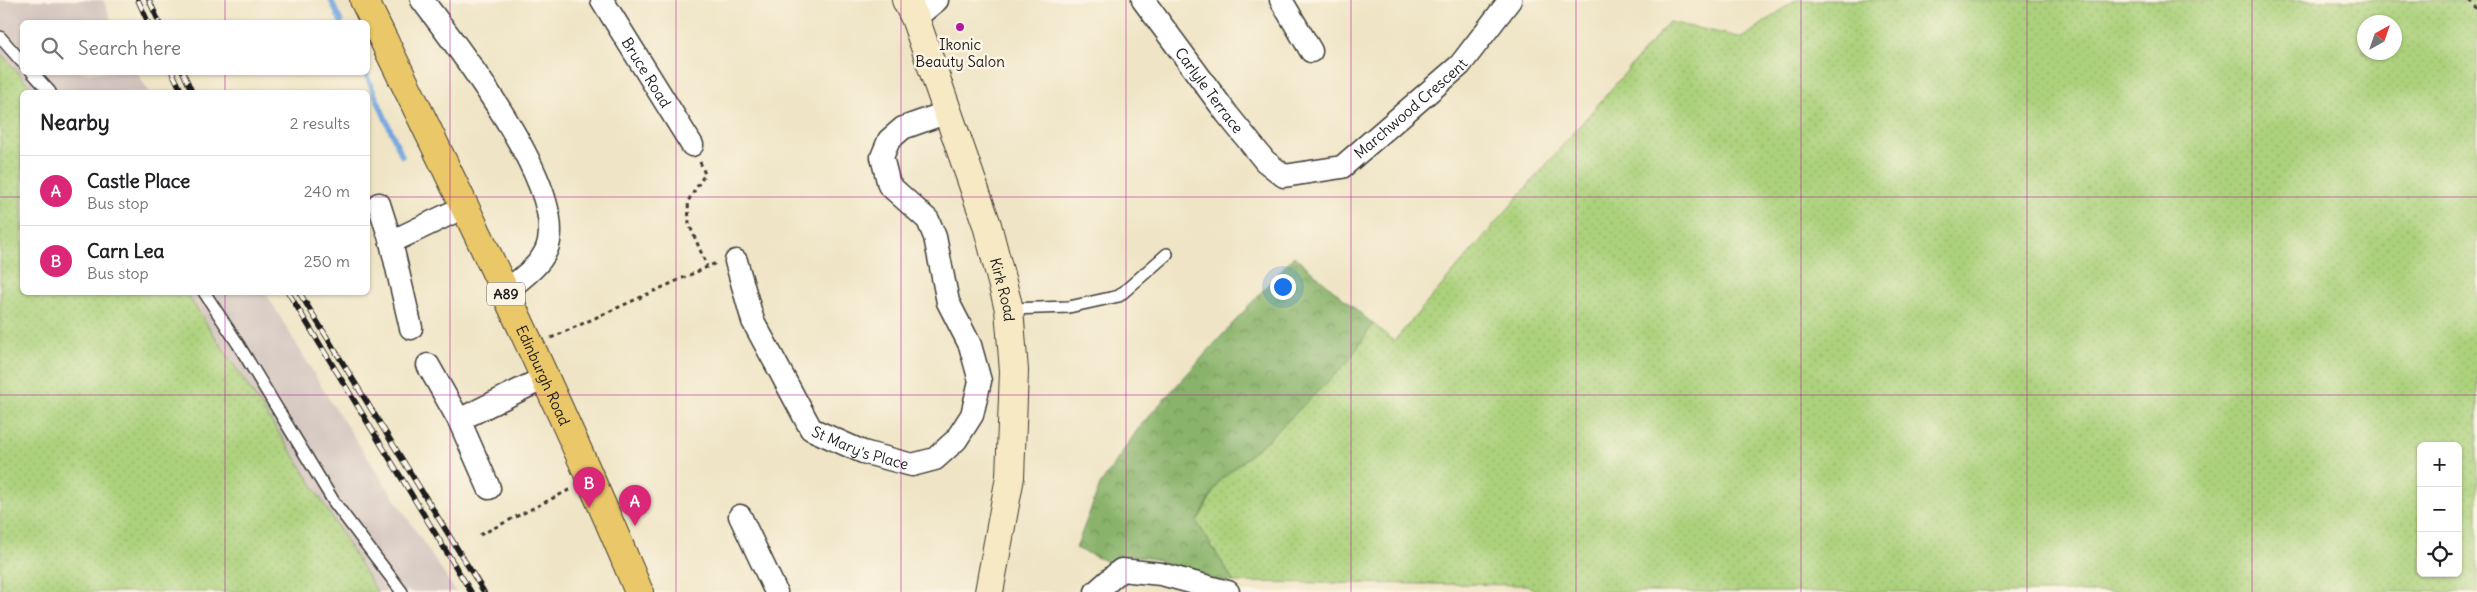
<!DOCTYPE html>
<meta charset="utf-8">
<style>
:root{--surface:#fff;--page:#f2f2f2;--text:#202124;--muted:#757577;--line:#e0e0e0;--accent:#db2777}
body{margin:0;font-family:Delius,sans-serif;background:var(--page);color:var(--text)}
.controls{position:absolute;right:15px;bottom:15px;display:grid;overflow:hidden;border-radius:8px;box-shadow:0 1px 4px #0004}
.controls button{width:45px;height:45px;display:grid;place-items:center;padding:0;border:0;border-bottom:1px solid var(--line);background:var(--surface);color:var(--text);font:25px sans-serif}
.compass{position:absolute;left:2357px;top:15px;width:45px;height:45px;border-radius:50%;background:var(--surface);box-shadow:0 1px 4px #0004;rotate:40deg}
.you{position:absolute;left:1282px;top:286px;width:18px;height:18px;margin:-12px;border:4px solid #fff;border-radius:50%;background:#1a73e8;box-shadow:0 0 0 8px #1a73e833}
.badge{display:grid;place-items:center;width:32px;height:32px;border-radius:50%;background:var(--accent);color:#fff;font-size:16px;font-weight:700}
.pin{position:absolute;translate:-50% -41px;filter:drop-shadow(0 1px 2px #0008)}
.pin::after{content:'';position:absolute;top:26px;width:18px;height:15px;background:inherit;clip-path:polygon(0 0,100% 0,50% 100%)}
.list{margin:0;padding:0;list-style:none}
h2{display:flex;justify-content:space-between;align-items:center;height:65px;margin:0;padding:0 20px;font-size:21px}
h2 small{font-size:16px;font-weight:400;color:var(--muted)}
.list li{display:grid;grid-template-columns:32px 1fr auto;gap:15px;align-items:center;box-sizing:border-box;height:70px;padding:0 20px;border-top:1px solid var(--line)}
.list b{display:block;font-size:19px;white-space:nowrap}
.list p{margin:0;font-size:16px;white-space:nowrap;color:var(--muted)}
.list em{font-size:16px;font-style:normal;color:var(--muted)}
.icon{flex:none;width:28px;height:28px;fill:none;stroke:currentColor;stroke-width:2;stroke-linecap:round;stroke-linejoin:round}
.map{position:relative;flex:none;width:2477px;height:592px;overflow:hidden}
.search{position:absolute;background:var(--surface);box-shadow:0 1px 4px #0004;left:20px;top:20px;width:350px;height:55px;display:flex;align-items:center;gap:12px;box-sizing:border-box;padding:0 18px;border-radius:8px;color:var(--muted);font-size:19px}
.panel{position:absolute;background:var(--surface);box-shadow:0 1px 4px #0004;left:20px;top:90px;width:350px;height:205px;border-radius:8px}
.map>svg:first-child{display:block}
</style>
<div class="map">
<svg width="2477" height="592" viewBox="0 0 2477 592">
<defs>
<pattern id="grass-dots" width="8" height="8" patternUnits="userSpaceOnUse" patternTransform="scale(1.25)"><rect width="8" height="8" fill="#acd17b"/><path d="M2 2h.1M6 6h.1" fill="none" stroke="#93b36a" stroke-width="1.8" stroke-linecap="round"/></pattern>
<pattern id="forest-crowns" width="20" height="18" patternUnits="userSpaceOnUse" patternTransform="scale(1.25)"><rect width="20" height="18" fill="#89b36b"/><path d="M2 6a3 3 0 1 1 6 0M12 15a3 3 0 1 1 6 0" fill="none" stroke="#6f9157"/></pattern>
</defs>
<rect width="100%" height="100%" fill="#fcf5e5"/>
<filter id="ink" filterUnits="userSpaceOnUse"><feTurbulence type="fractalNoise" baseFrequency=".02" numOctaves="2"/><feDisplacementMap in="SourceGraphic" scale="10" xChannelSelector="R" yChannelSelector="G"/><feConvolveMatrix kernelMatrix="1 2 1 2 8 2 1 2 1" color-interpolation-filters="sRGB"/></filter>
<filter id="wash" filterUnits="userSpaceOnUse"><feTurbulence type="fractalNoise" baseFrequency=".0096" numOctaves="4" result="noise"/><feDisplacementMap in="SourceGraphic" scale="20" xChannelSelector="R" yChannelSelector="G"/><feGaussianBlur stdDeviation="1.12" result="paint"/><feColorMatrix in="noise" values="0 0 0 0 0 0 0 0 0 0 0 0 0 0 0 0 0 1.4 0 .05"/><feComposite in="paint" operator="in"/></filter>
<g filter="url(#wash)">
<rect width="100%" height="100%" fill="#efe4c5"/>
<!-- industrial -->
<g fill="#cfc0bb">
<polygon points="0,0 103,0 112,22 22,22 22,72 137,73 149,92 35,92 0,53"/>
<polygon points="186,293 266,293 329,399 456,592 377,592 302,468"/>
</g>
<!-- grass -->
<g fill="url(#grass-dots)" stroke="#64764c" fill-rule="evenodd">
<path d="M1795,0H2477V592H1538L1527,585L1234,582L1197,522L1219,481L1271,437L1347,362L1373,324L1394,341L1669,22L1743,38ZM2364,22H2394V52H2364ZM2421,446H2458V573H2421Z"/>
<polygon points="0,53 35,92 22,92 22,292 186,293 302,468 377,592 0,592"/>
</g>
<!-- forest -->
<polygon fill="url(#forest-crowns)" stroke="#526844" points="1294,256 1373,324 1348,362 1271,437 1219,481 1197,522 1234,582 1203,581 1158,560 1130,555 1110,563 1076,548 1100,485 1140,426"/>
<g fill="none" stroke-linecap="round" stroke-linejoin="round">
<!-- stream -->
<g stroke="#73a6df" stroke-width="5.5">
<polyline points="331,0 341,22"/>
<polyline points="365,72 402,156"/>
</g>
</g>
</g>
<g filter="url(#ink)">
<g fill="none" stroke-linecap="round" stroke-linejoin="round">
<!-- service casing -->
<g stroke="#3c3a35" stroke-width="14">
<g id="service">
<polyline points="0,37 22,62"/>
<polyline points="32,72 50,92"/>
<polyline points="204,292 238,344 334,502 402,592"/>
<polyline points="1009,309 1069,307 1119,296 1167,254"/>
</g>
</g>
<!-- minor casing -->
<g stroke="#3c3a35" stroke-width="25">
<g id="minor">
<path d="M422,0C459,48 561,181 549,241C545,264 521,278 505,292"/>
<path id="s1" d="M602,0L692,145"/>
<path id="s2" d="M1143,0L1227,114L1265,161L1284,176L1342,167L1460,65L1510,0"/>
<polyline points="1281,0 1311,51"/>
<polyline points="915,18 937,0"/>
<polyline points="379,204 391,242 411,328"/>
<polyline points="391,242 466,206"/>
<path id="s3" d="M736,261L753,321L811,429L863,452L912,465L935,459L956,440L972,415L980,381L970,345L948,302L935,237L928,220L889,185L882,157L889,140L903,128L948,112"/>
<polyline points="428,365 459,420 489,488"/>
<polyline points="459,420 544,378"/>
<polyline points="740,516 776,592"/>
<polyline points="1096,592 1121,570 1161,574 1228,592"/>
</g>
</g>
<!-- secondary casing -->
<g stroke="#3c3a35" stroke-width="30">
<g id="secondary">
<path id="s4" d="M906,0L915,18L987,225L1009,309L1014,371L1010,477L989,592"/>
</g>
</g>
<!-- primary casing -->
<g stroke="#3c3a35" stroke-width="30">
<g id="primary">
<path id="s5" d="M364,0C460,195 555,391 639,592"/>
</g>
</g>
<!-- path -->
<g stroke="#3c3a35" stroke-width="3" stroke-dasharray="4 4" stroke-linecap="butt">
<polyline points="2469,0 2477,9"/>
<polyline points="700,162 705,174 688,201 689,224 707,266"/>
<polyline points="551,338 716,263"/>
<polyline points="480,535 571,489"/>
</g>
<!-- service -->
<use href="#service" stroke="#fff" stroke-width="11"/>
<!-- minor -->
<use href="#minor" stroke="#fff" stroke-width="22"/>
<!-- secondary -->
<use href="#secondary" stroke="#f7e9c3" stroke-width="28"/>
<!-- primary -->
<use href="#primary" stroke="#eac769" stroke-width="28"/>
<!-- rail casing -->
<g stroke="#1c1c1c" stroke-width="5.5">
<g id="rail">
<polyline points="138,0 148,22"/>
<polyline points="149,0 159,22"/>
<polyline points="172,72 182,92"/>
<polyline points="183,72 192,92"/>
<polyline points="288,292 471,592"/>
<polyline points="299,292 484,592"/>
</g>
</g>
<!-- rail -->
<use href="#rail" stroke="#fcf5e5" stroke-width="4" stroke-dasharray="11" stroke-linecap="butt"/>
</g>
</g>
<!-- grid -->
<path fill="none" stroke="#b5179e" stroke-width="1" stroke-opacity="0.55" d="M225,0V22M450,0V592M676,0V592M901,0V592M1126,0V592M1351,0V592M1576,0V592M1801,0V592M2027,0V592M2252,0V592M225,72V92M0,197H22M368,197H2477M225,292V592M0,395H2477"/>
<!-- markers -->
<circle fill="#b5179e" stroke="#fcf5e5" stroke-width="2" cx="960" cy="27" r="5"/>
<g text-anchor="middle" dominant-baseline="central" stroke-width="5" stroke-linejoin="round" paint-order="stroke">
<!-- shield labels -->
<rect fill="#fcf5e5" stroke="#5f5d58" stroke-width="1" x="487" y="282.5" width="38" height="23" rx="4"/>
<g font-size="14" font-weight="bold" fill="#1c1c1c">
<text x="506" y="294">A89</text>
</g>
<!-- poi labels -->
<g font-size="15" fill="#1c1c1c" stroke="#fcf5e5">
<text x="960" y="44">Ikonic<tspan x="960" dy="17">Beauty Salon</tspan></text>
</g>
<!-- street labels -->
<g font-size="15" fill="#1c1c1c" stroke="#fcf5e5">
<text stroke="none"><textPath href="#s1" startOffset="85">Bruce Road</textPath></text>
<text stroke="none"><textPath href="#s2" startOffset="112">Carlyle Terrace</textPath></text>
<text stroke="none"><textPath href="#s2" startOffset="375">Marchwood Crescent</textPath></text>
<text stroke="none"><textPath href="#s4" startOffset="306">Kirk Road</textPath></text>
<text stroke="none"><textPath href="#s5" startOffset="416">Edinburgh Road</textPath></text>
<text stroke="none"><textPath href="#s3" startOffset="238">St Mary's Place</textPath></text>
</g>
</g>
</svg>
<div class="controls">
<button>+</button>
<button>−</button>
<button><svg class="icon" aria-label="locate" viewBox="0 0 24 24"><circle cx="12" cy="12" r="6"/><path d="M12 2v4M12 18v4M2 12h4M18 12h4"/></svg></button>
</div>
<svg class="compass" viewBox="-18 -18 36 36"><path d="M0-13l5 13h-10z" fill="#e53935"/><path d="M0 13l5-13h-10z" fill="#757577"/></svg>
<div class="you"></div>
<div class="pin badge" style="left:635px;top:526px">A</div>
<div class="pin badge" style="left:589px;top:508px">B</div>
<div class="search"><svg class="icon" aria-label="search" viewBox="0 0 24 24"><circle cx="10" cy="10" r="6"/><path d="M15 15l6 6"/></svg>Search here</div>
<section class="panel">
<h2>Nearby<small>2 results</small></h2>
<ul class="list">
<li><span class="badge">A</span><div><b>Castle Place</b><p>Bus stop</p></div><em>240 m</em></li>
<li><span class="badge">B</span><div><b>Carn Lea</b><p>Bus stop</p></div><em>250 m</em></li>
</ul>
</section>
</div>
